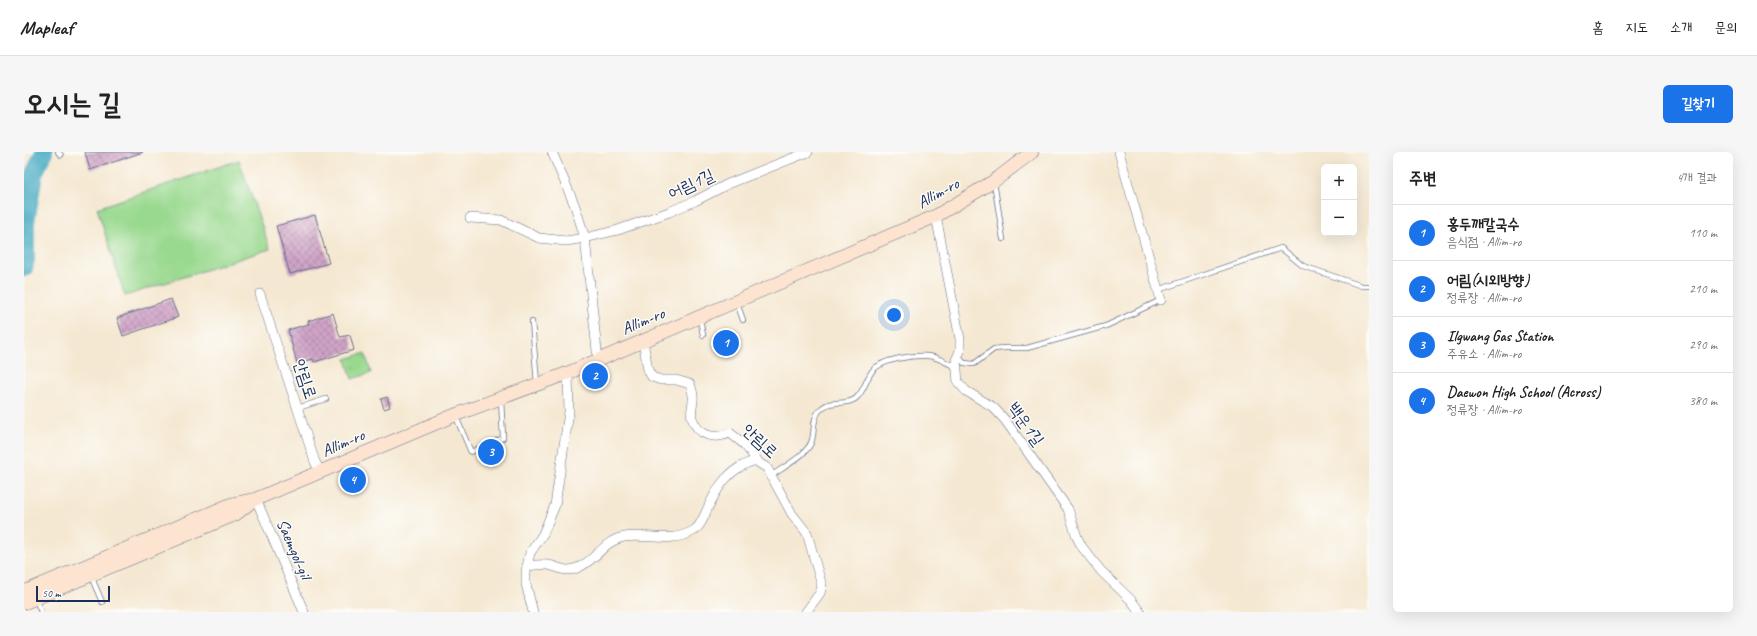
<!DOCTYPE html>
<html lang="ko">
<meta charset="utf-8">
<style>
:root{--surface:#fff;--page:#f6f6f6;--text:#222;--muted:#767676;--line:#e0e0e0;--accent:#1a73e8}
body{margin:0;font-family:Caveat,"Poor Story",sans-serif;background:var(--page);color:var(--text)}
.controls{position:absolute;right:12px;top:12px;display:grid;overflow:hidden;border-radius:6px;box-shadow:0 4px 16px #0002}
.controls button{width:36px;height:36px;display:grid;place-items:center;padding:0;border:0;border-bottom:1px solid var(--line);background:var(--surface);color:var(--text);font:20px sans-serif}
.scale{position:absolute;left:12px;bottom:10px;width:74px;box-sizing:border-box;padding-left:4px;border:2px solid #1b2f5e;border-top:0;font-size:11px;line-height:14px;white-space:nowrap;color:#1b2f5e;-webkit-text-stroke:3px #fdfcf7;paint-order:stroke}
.you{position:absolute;left:870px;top:163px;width:14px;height:14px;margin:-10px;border:3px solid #fff;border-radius:50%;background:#1a73e8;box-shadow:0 0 0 6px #1a73e833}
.badge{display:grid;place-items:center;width:26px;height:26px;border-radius:50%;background:var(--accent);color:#fff;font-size:13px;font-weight:700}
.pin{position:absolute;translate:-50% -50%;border:2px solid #fff;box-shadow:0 1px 4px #0006}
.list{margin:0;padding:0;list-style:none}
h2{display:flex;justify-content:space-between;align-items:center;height:52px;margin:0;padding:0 16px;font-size:17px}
h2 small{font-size:13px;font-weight:400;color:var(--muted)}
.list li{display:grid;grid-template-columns:26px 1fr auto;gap:12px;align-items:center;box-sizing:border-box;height:56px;padding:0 16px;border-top:1px solid var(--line)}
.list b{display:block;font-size:15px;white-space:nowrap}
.list p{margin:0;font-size:13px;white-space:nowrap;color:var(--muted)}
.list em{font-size:13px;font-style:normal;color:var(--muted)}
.map{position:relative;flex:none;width:1345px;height:460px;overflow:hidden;border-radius:6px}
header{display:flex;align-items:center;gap:24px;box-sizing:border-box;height:56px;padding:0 20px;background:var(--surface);border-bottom:1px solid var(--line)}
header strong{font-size:19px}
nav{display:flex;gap:22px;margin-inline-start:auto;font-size:14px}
.intro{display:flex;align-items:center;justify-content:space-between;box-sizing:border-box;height:96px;padding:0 24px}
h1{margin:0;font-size:28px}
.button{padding:10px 18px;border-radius:6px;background:var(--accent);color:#fff;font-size:14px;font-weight:700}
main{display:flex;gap:24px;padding:0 24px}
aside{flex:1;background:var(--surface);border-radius:6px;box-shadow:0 4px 16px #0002}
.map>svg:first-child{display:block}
</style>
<header>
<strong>Mapleaf</strong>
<nav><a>홈</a><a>지도</a><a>소개</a><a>문의</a></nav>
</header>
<div class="intro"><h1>오시는 길</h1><a class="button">길찾기</a></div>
<main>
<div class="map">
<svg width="1345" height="460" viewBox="0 0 1345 460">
<defs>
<pattern id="grass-tufts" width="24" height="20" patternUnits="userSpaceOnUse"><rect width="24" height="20" fill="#99d98f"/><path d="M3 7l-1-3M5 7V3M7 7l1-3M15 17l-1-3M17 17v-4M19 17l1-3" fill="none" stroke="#83bb7e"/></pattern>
<pattern id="building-cross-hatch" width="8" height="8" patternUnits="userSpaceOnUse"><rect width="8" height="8" fill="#d0a4c8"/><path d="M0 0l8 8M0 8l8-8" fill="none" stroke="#a886a6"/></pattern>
</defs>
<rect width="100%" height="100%" fill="#fdfcf7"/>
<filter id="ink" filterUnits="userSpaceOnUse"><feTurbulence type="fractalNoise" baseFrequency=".025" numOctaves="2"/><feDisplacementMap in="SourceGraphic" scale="8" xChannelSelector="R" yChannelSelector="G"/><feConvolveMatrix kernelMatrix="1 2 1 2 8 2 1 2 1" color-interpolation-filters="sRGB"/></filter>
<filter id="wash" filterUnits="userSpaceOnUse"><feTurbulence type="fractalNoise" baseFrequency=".012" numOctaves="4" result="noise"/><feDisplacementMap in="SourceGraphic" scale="16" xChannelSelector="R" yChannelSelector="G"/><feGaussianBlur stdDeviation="0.9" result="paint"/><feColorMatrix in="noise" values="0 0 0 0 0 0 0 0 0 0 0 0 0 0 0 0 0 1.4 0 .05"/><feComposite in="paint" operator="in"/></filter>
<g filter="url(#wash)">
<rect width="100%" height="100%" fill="#f5e8d2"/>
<!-- grass -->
<polygon fill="url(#grass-tufts)" stroke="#5a8476" points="341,201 347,221 328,227 322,207"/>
<!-- pitch -->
<polygon fill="#99d98f" stroke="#5a8476" points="215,8 246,97 101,144 73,56"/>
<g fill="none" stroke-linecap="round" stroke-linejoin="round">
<!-- river -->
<polyline stroke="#42a9c2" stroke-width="18" points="0,116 2,107 2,70 10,22 20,0"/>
</g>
<g id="blocks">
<!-- building -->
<g fill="url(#building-cross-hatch)">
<polygon points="61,0 119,0 66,18"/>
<polygon points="291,63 305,111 266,122 252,74"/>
<polygon points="147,147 154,165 99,184 93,166"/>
<polygon points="309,161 316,185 326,183 330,198 290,210 289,207 273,211 264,178 285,172 284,169"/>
<polygon points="363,245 366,255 360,257 357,247"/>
</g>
</g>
</g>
<g filter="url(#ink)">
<use href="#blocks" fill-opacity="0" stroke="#677087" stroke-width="1"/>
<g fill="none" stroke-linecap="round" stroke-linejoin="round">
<!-- lane casing -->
<g stroke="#677087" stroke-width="6">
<g id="lane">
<polyline points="34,0 37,3"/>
<polyline points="970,30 979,87"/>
<polyline points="1134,138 1257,96 1279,114 1338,134 1345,134"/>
<polyline points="713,151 719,168"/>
<polyline points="676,167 679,183"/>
<polyline points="508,170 513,231"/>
<polyline points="934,204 940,211 950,212 970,197 981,196 1003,196 1082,174 1137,148"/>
<polyline points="274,256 302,247"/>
<polyline points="432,265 447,300 479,286 477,247"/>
<path d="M747,324C758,316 785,302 788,288C791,278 788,268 795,259C807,245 819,255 831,247C840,241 842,226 849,218C859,207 889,203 904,204C913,204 924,212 932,215"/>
<polyline points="67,424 78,450"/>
<polyline points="12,448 17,460"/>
</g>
</g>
<!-- street casing -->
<g stroke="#677087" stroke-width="10">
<g id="street">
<polyline points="528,0 551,54 561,86 574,208"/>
<polyline points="1095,0 1137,148"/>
<polyline points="912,64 936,187 936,199 932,208 934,230 942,239 969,255 981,268 1044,357 1053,385 1058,395 1077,419 1107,448 1116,460"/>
<polyline points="446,66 477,68 515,86 542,89 561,86 594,78 645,60 671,49 704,32 784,0"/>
<polyline points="236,142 291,310 297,321"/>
<path d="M619,189L624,218L628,225L637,228H652L666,232C667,236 669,240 669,244C670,252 666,258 668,266C674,284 690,288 706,281L720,292L735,311L743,316L768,362L783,381L798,434L796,441L782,460"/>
<polyline points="232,347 280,460"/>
<path d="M503,414C510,413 517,412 524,413C536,415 540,421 553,416C572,409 580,388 600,385C623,381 646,392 669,379C676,375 679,367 682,360C693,335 705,315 733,308"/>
<polyline points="509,460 502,432 502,419 506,401 519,382 531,353 545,260 544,221"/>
</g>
</g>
<!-- secondary casing -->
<g stroke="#677087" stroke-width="14">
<g id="secondary">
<polyline points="0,440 208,352 232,347 431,263 544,221 912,64 970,29 1008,0"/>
<polyline points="0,451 212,362 227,350"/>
</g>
</g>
<!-- lane -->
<use href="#lane" stroke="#fff" stroke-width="4.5"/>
<!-- street -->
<use href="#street" stroke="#fff" stroke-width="9"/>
<!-- secondary -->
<use href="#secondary" stroke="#fde4d1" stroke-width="13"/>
</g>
</g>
<g text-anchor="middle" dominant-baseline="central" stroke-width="3" stroke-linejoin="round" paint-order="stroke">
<!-- street labels -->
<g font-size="17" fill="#1b2f5e" stroke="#fdfcf7">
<text transform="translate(667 32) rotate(-25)">어림1길</text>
<text transform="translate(914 41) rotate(-29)">Allim-ro</text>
<text transform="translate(619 169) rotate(-23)">Allim-ro</text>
<text transform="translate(281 227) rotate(72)">안림로</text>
<text transform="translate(1002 272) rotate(54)">백운1길</text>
<text transform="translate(736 289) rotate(43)">안림로</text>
<text transform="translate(319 291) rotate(-24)">Allim-ro</text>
<text transform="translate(270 397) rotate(67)">Saemgol-gil</text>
</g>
</g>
</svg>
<div class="controls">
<button>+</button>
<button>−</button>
</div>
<div class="scale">50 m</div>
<div class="you"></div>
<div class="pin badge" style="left:702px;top:191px">1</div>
<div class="pin badge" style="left:571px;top:224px">2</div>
<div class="pin badge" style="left:467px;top:300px">3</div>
<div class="pin badge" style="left:329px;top:328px">4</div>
</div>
<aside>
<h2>주변<small>4개 결과</small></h2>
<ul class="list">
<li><span class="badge">1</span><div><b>홍두깨칼국수</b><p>음식점 · Allim-ro</p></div><em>110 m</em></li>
<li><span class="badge">2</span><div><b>어림(시외방향)</b><p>정류장 · Allim-ro</p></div><em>210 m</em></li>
<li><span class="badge">3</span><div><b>Ilgwang Gas Station</b><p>주유소 · Allim-ro</p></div><em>290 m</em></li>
<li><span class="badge">4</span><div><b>Daewon High School (Across)</b><p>정류장 · Allim-ro</p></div><em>380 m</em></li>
</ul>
</aside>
</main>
